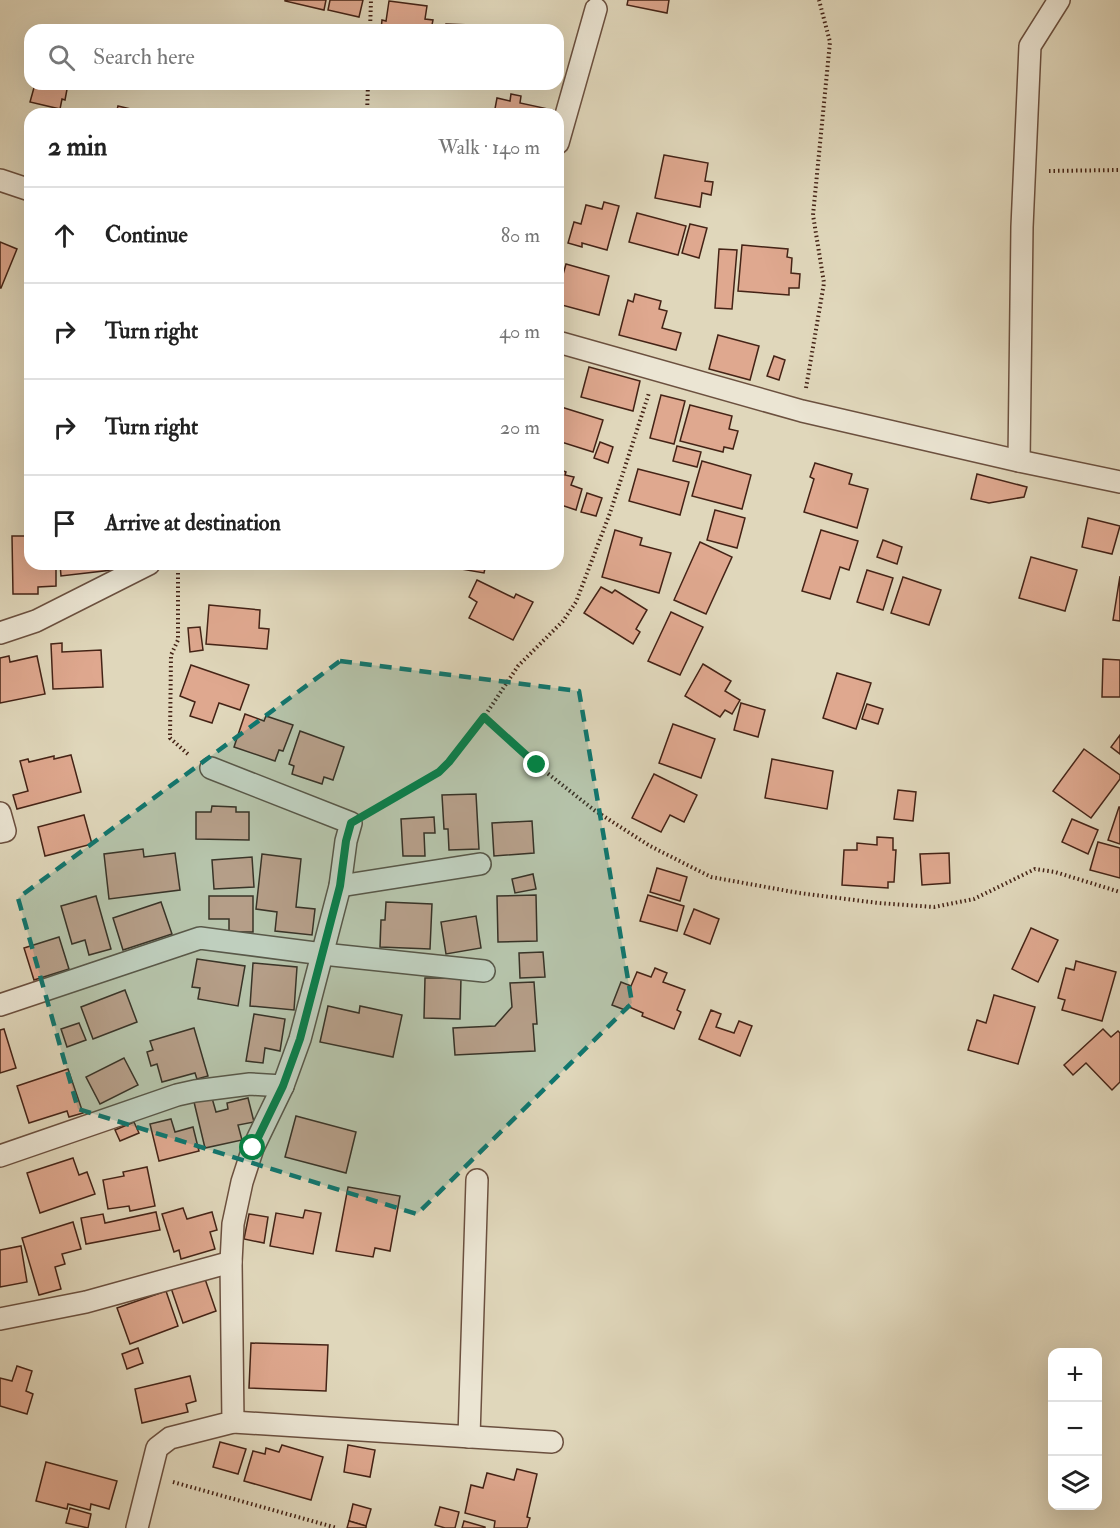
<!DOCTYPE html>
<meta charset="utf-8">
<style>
:root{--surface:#fff;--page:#f2f2f2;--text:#222;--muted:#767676;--line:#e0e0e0}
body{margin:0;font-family:"IM FELL Double Pica",serif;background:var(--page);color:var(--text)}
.controls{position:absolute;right:18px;bottom:18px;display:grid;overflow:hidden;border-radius:12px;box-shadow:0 6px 24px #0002}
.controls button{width:54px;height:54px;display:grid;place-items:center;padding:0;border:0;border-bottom:2px solid var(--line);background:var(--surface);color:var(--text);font:30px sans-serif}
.stop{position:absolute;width:18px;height:18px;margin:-14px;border:4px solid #0b8043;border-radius:50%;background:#fff}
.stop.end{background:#0b8043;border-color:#fff;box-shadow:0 2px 6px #0008}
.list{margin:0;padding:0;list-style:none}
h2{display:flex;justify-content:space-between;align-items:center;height:78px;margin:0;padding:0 24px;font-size:26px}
h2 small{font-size:20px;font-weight:400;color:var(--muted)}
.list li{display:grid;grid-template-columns:39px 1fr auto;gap:18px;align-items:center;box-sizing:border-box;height:96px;padding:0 24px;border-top:2px solid var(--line)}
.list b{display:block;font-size:22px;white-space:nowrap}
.list em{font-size:20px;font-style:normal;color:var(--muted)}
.icon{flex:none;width:33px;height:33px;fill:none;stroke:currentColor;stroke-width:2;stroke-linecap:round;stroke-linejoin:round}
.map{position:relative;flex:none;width:1120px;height:1528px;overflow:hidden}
.search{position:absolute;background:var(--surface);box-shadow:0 6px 24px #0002;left:24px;top:24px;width:540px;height:66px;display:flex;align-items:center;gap:15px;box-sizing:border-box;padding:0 21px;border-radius:18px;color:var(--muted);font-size:22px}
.panel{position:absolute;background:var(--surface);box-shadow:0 6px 24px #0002;left:24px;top:108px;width:540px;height:462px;border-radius:18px}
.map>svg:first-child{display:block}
</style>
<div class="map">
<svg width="1120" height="1528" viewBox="0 0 1120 1528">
<rect width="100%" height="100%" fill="#e0d7bb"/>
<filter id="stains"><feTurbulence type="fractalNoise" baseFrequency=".00333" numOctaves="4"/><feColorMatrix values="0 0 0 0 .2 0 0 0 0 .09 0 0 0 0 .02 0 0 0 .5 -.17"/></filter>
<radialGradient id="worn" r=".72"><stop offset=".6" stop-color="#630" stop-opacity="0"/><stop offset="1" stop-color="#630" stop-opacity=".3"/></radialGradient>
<!-- building -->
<g fill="#dfa88f" stroke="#442316" stroke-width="1.5">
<polygon points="285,0 326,0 324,10 285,1"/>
<polygon points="330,0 363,0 359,17 328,10"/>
<polygon points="628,0 669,0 667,13 627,5"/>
<polygon points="389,1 427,6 425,19 433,20 431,30 381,30 382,20 386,21"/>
<polygon points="446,24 471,25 471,30 446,30"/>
<polygon points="35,84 68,84 65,100 62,99 60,109 30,102"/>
<polygon points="511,94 521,96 520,103 553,110 553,114 494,114 497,98 510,101"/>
<polygon points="118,106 152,114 116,114"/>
<polygon points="664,155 708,163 705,181 713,182 711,195 702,193 700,207 655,198"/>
<polygon points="604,202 619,206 607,250 582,243 582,247 568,243 574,222 581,224 586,205 602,209"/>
<polygon points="637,213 686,226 678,255 629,242"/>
<polygon points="690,224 707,228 699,258 682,253"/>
<polygon points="0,242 17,249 1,288 0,288"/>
<polygon points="742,245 788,249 787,257 792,258 791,273 800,274 799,288 789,288 789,295 738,291"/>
<polygon points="719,249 737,250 732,309 715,308"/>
<polygon points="566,264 609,276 599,315 558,304 559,290 558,277 562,278"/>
<polygon points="635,294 661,301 659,309 667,311 662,328 681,333 676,350 619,335 628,300 633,302"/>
<polygon points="718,335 759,346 750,380 709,369"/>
<polygon points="774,356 785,360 779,380 767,376"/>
<polygon points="589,367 640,381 633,411 581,397"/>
<polygon points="661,395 685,401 674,444 650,438"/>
<polygon points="690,405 732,416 729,429 738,431 733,449 724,447 723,452 680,441"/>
<polygon points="558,406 603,420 593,452 558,441"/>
<polygon points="600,442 613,447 608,463 594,458"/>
<polygon points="677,446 701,452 697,467 673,461"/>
<polygon points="702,461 751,475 742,509 692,496"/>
<polygon points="815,463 852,474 849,484 868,489 857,528 804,512 814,479 810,477"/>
<polygon points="558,469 566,472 565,475 574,477 571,485 582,489 576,510 558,504"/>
<polygon points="638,469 689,482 680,515 629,501"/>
<polygon points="977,474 1027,487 1024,497 989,503 971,499"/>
<polygon points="587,493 602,498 596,516 581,512"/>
<polygon points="715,510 745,518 737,548 707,540"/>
<polygon points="1088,518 1120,526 1112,554 1082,547"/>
<polygon points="615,530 642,538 640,545 671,553 659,593 602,577"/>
<polygon points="821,530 858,541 849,570 840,567 830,599 802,591"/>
<polygon points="12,536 30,536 30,564 56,564 56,586 38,587 38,594 13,594"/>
<polygon points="883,540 902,547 897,564 877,557"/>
<polygon points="700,542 732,557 706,614 674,600"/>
<polygon points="1031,557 1077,570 1065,611 1019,598"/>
<polygon points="60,564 111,564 112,570 61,576"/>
<polygon points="432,564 486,564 484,573"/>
<polygon points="867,570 893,578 883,610 857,602"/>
<polygon points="1120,576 1120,621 1113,620"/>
<polygon points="903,577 941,590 929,625 891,613"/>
<polygon points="477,580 514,598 516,594 533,602 513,640 469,618 477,602 469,597"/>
<polygon points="601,587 612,593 615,590 647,610 636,629 640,632 633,644 584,613"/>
<polygon points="209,605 260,610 259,628 269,629 267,649 206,644"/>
<polygon points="671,612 703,627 680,675 648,661"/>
<polygon points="200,627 203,650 190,652 188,628"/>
<polygon points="62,643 62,652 101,650 103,687 53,689 51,644"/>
<polygon points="9,656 10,662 37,656 45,694 0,703 0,658"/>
<polygon points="1103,659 1120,660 1120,697 1102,697"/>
<polygon points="703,664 731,681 725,691 740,700 732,714 725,710 720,717 685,696"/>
<polygon points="191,665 249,685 240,710 219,703 212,723 190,716 195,702 180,696"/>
<polygon points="837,673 871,683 856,729 823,718"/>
<polygon points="741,703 765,710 758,737 734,730"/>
<polygon points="867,704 883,709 878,724 862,719"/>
<polygon points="245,714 264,721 266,716 293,725 283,751 279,750 275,761 234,747"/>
<polygon points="673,724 715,739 701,778 659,763"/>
<polygon points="300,731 344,747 333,780 324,777 322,784 292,774 294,766 289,764"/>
<polygon points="1120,735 1120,754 1111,747"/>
<polygon points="1084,749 1120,775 1120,779 1091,818 1053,791"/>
<polygon points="71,755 81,792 17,809 13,795 28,791 20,761 28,759 29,762 54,756 54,759"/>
<polygon points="772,759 833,771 827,809 765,798"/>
<polygon points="654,774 697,795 684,822 670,815 661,832 632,818"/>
<polygon points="898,790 916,792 913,821 894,819"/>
<polygon points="476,794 479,849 449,850 448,829 444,829 442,795"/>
<polygon points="212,806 236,807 236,812 249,812 249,840 196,839 196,812 211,812"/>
<polygon points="1119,807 1120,807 1120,844 1108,840"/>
<polygon points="84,815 92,844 45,856 38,827"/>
<polygon points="434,817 435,833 424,833 425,856 403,856 401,819"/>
<polygon points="1072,819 1098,830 1088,854 1062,842"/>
<polygon points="532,821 534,853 494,856 492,823"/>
<polygon points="877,837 893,838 893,850 896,850 894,882 888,882 888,888 842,885 844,850 857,850 857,843 877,845"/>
<polygon points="1098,842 1120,848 1120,878 1090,870"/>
<polygon points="143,849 144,857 175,853 180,890 109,899 104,854"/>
<polygon points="949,853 950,883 922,885 920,854"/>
<polygon points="262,854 301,859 296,907 315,909 312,935 275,931 277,912 256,909"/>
<polygon points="252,857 254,887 214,889 212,860"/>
<polygon points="657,868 687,877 680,901 650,892"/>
<polygon points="533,874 536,889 515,893 512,879"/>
<polygon points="536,895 537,941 498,942 497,896"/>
<polygon points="648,895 684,906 677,931 640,921"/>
<polygon points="96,896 111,949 89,955 85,940 72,944 61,906"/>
<polygon points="209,896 253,896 253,932 229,932 229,919 209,919"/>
<polygon points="161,902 172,934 123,950 113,918"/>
<polygon points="386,902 432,904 430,949 380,947 381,920 385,920"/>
<polygon points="694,909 719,919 710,944 684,934"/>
<polygon points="476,916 481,948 446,954 441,922"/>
<polygon points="1031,928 1058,940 1038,982 1012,969"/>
<polygon points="59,937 69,969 34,980 24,948"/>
<polygon points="543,952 545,977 520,978 519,953"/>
<polygon points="197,959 245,966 238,1006 198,999 200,988 192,987"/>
<polygon points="1076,961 1116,972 1102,1021 1062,1010 1065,1000 1058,998 1066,968 1074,970"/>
<polygon points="253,963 297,967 294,1010 250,1006"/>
<polygon points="655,968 667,973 663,982 685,990 677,1010 681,1012 674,1029 642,1016 643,1013 627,1006 625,1010 612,1005 621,982 631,986 637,972 651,977"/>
<polygon points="425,978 461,978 460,1019 424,1018"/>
<polygon points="534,982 537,1024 533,1024 535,1051 455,1055 453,1028 495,1026 512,1007 510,983"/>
<polygon points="125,990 137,1022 93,1039 81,1007"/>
<polygon points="994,995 1035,1007 1018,1064 968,1050 977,1020 986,1023"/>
<polygon points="328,1006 359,1013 360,1006 402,1015 393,1057 320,1042"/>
<polygon points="711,1010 721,1014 716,1027 734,1033 739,1021 752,1026 740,1056 699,1039"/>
<polygon points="254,1014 285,1019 280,1051 265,1048 263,1063 246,1061"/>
<polygon points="79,1023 86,1040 67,1047 61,1029"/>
<polygon points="194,1028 208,1076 197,1079 195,1073 162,1082 157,1064 151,1066 147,1052 153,1050 150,1041"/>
<polygon points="4,1029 16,1068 0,1073 0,1030"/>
<polygon points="1103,1029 1111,1037 1118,1031 1120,1033 1120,1082 1112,1090 1086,1063 1073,1075 1064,1065"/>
<polygon points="124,1058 138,1085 100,1104 86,1077"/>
<polygon points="68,1069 83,1113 69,1117 67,1111 29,1123 17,1086"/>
<polygon points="212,1098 216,1112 228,1109 227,1103 248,1098 254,1122 238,1125 242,1140 205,1148 194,1102"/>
<polygon points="296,1116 356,1132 346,1173 285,1157"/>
<polygon points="171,1119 175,1132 193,1127 199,1151 159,1161 150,1124"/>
<polygon points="134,1122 139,1133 120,1141 115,1130"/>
<polygon points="73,1158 79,1175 87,1172 95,1194 40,1213 27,1173"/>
<polygon points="147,1167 155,1206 130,1211 129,1206 108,1209 103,1180 124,1176 123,1172"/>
<polygon points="348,1187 400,1196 390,1251 375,1248 373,1257 336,1251"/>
<polygon points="183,1208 187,1219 212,1212 217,1230 210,1232 215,1249 181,1259 179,1250 174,1252 162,1214"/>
<polygon points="305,1210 321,1213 313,1254 270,1246 276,1213 303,1218"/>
<polygon points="156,1212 160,1230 86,1244 81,1218 103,1214 105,1223"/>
<polygon points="249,1214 268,1217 264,1243 244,1239"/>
<polygon points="73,1222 81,1249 62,1254 65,1264 55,1267 61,1289 39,1295 22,1238"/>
<polygon points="21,1246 27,1282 0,1287 0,1250"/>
<polygon points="204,1276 216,1311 183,1323 171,1288"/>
<polygon points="166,1291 178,1326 130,1344 117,1308"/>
<polygon points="251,1343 328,1345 326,1391 249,1388"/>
<polygon points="138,1348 143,1363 127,1369 122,1354"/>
<polygon points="17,1366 32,1371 26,1391 33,1394 27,1414 0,1406 0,1378 12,1381"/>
<polygon points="190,1376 196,1401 186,1404 188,1412 142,1423 135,1389"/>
<polygon points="220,1442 246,1449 238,1474 213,1467"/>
<polygon points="282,1445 323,1457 311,1500 244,1481 253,1451 265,1454 266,1448 279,1452"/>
<polygon points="348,1445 375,1450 370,1477 344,1472"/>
<polygon points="46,1462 117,1481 109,1509 91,1504 90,1510 68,1504 67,1509 36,1501"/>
<polygon points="517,1469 537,1474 527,1517 530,1518 527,1528 494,1528 495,1521 465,1513 471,1485 483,1488 487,1473 514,1480"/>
<polygon points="353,1504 371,1509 366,1526 349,1521"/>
<polygon points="440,1507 459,1512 455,1528 445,1528 435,1525"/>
<polygon points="70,1508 91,1514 88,1528 66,1523"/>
<polygon points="349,1521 366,1526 366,1528 347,1528"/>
<polygon points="464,1521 485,1527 485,1528 462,1528"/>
</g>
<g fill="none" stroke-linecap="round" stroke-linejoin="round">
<!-- minor casing -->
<g stroke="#6b503f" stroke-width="24">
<g id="minor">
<polyline points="558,143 596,9"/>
<polyline points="0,180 30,190"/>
<polyline points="558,342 802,411 1019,461 1120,482"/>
<polyline points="1019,461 1022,227 1030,46 1059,0"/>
<polyline points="0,633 36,621 149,564"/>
<polyline points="0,813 5,831 0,832"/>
<polyline points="340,886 480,864"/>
<polyline points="0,1005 200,938 323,954 484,971"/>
<polyline points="0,1156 177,1095 195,1091 250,1084 283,1086"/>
<polyline points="0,1319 86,1302 231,1262"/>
<polyline points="233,1422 552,1442"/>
<polyline points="469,1437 477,1180"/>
<polyline points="137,1528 157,1448 170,1438 233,1422 231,1262 233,1224 242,1182 253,1148 283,1086 300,1039 340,886 346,841 351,823 211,768"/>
</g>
</g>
<!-- path -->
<g stroke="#442316" stroke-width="4" stroke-dasharray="1.5 3" stroke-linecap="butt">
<polyline points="370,30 371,0"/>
<polyline points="367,114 368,84"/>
<polyline points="1049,171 1120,170"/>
<polyline points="806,388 824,283 813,215 830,42 819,0"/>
<polyline points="178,564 178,640 171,655 170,738 190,756"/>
<polyline points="484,717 537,765 594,810 650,846 711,877 799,893 878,903 934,907 974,899 1035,869 1055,872 1120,892"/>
<polyline points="370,812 439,772 449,762 484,717 518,666 563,621 576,602 610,513 649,393"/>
<polyline points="173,1482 337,1528"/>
</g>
<!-- minor -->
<use href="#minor" stroke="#ebe5d3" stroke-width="21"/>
</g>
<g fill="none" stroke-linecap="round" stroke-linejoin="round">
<!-- route -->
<polyline stroke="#0b8043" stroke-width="8" points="253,1148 283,1086 300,1039 340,886 346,841 351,823 439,772 449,762 484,717 537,765"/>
</g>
<!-- marked area -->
<path fill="#0f766e" fill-opacity="0.2" stroke="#0f766e" stroke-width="4.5" stroke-dasharray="12 8" stroke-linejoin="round" d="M340,661L579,691L632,1003L417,1214L78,1109L18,898Z"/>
<rect width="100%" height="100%" filter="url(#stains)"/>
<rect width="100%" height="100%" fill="url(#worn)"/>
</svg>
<div class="controls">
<button>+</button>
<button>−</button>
<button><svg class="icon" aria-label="layers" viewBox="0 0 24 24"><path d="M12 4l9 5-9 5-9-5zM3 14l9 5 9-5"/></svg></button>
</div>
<div class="stop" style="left:253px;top:1148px"></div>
<div class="stop end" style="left:537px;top:765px"></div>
<div class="search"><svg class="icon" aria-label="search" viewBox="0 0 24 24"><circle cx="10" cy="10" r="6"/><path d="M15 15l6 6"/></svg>Search here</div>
<section class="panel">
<h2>2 min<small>Walk · 140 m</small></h2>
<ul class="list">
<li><svg class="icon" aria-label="ahead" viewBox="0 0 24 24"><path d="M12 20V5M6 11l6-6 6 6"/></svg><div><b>Continue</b></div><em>80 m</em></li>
<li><svg class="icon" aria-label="right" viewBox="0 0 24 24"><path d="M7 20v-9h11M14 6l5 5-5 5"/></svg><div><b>Turn right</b></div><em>40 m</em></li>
<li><svg class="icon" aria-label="right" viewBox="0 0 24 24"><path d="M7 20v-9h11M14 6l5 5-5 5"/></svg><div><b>Turn right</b></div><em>20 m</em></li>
<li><svg class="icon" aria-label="arrive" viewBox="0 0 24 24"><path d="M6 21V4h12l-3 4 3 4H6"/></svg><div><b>Arrive at destination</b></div></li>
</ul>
</section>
</div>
